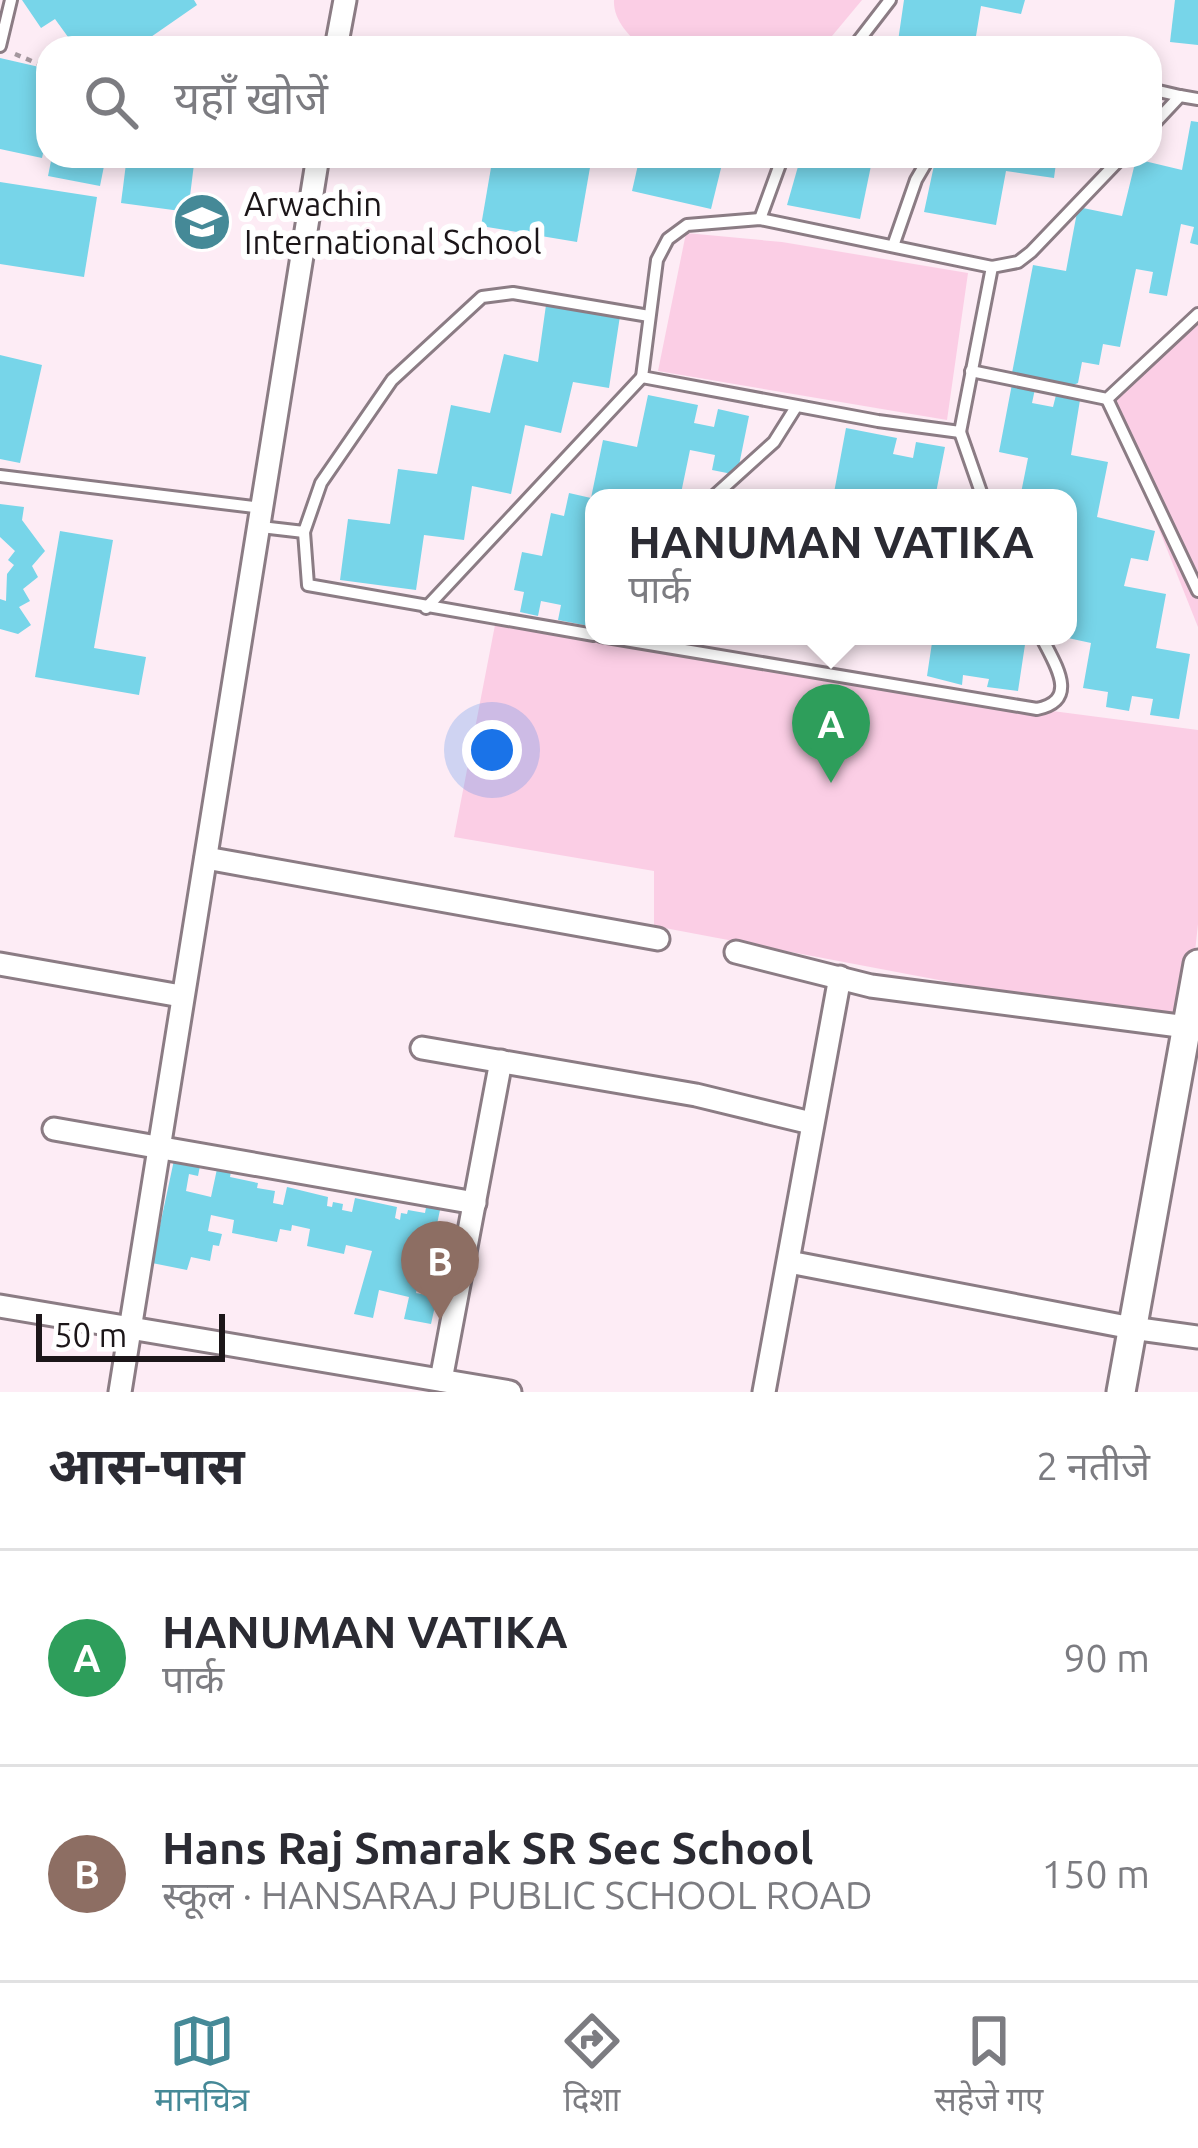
<!DOCTYPE html>
<html lang="hi">
<meta charset="utf-8">
<style>
:root{--surface:#fff;--page:#f2f2f3;--text:#2b2b33;--muted:#7c7c81;--line:#e1e1e2;--accent:#458997}
body{margin:0;font-family:Ubuntu,"Noto Sans Devanagari",sans-serif;background:var(--page);color:var(--text)}
.scale{position:absolute;left:36px;bottom:30px;width:189px;box-sizing:border-box;padding-left:12px;border:6px solid #1c1619;border-top:0;font-size:33px;line-height:42px;white-space:nowrap;color:#1c1619;-webkit-text-stroke:9px #fff;paint-order:stroke}
.you{position:absolute;left:492px;top:750px;width:42px;height:42px;margin:-30px;border:9px solid #fff;border-radius:50%;background:#1a73e8;box-shadow:0 0 0 18px #1a73e833}
.badge{display:grid;place-items:center;width:78px;height:78px;border-radius:50%;background:var(--accent);color:#fff;font-size:39px;font-weight:700}
.pin{position:absolute;translate:-50% -99px;filter:drop-shadow(0 3px 6px #0008)}
.pin::after{content:'';position:absolute;top:63px;width:42px;height:36px;background:inherit;clip-path:polygon(0 0,100% 0,50% 100%)}
.popup{position:absolute;left:585px;top:489px;width:492px;height:156px;box-sizing:border-box;display:grid;place-content:center;border-radius:24px;background:var(--surface);filter:drop-shadow(0 3px 9px #0005);font-size:39px;white-space:nowrap;color:var(--muted)}
.popup b{font-size:45px;color:var(--text)}
.popup::after{content:'';position:absolute;left:50%;top:100%;margin-left:-24px;border:24px solid transparent;border-top-color:var(--surface)}
.list{margin:0;padding:0;list-style:none}
h2{display:flex;justify-content:space-between;align-items:center;height:156px;margin:0;padding:0 48px;font-size:51px}
h2 small{font-size:39px;font-weight:400;color:var(--muted)}
.list li{display:grid;grid-template-columns:78px 1fr auto;gap:36px;align-items:center;box-sizing:border-box;height:216px;padding:0 48px;border-top:3px solid var(--line)}
.list b{display:block;font-size:45px;white-space:nowrap}
.list p{margin:0;font-size:39px;white-space:nowrap;color:var(--muted)}
.list em{font-size:39px;font-style:normal;color:var(--muted)}
.icon{flex:none;width:66px;height:66px;fill:none;stroke:currentColor;stroke-width:2;stroke-linecap:round;stroke-linejoin:round}
.map{position:relative;flex:none;width:1198px;height:1392px;overflow:hidden}
.search{position:absolute;background:var(--surface);box-shadow:0 6px 18px #0003;left:36px;right:36px;top:36px;height:132px;display:flex;align-items:center;gap:30px;box-sizing:border-box;padding:0 42px;border-radius:36px;color:var(--muted);font-size:45px}
.sheet{height:588px;background:var(--surface)}
nav{display:flex;justify-content:space-around;align-items:center;box-sizing:border-box;height:168px;border-top:3px solid var(--line);background:var(--surface);font-size:33px;color:var(--muted)}
nav a{display:grid;justify-items:center;gap:6px}
nav .on{color:var(--accent)}
.map>svg:first-child{display:block}
</style>
<div class="map">
<svg width="1198" height="1392" viewBox="0 0 1198 1392">
<rect width="100%" height="100%" fill="#fdecf5"/>
<!-- green -->
<g fill="#fbcee5">
<path d="M614,0H862L822,48H643C629,36 613,20 614,0Z"/>
<polygon points="686,233 782,242 968,273 947,420 658,371"/>
<polygon points="1198,312 1198,627 1107,399"/>
<polygon points="495,625 884,682 884,689 1198,730 1198,924 1187,1027 654,926 654,871 454,837"/>
</g>
<!-- building -->
<g fill="#77d5e9">
<polygon points="22,0 194,0 197,5 135,48 76,48 55,19 41,28"/>
<polygon points="904,0 1025,0 1021,14 981,6 974,48 897,48"/>
<polygon points="1175,0 1198,0 1198,45 1170,42"/>
<polygon points="0,58 48,69 48,131 42,158 0,149"/>
<polygon points="1191,121 1198,122 1198,245 1190,243 1194,227 1181,224 1167,296 1149,293 1153,272 1136,269 1120,347 1103,344 1099,365 1082,362 1078,383 1071,386 1012,373 1033,265 1066,271 1078,207 1122,216 1136,159 1182,170"/>
<polygon points="52,156 106,156 100,186 48,176"/>
<polygon points="127,156 195,156 188,212 121,203"/>
<polygon points="493,156 592,156 577,242 481,226"/>
<polygon points="640,156 724,156 711,209 632,191"/>
<polygon points="801,156 873,156 860,219 787,205"/>
<polygon points="936,156 972,157 1057,156 1054,178 1006,171 996,225 924,212"/>
<polygon points="0,182 97,197 84,277 0,264"/>
<polygon points="546,305 620,316 609,388 573,382 561,433 525,425 511,494 472,486 464,540 424,535 416,590 340,580 348,519 390,524 398,469 437,474 451,405 490,413 504,354 538,362"/>
<polygon points="0,355 42,365 20,463 0,459"/>
<polygon points="1012,384 1035,389 1032,403 1053,407 1056,395 1080,400 1071,455 1108,462 1097,517 1155,531 1148,561 1131,558 1124,586 1166,594 1156,648 1190,654 1179,719 1150,715 1153,699 1132,696 1129,711 1106,707 1108,692 1083,688 1091,643 1068,638 1068,498 1020,498 1028,458 999,452"/>
<polygon points="648,395 698,405 694,423 714,427 718,409 749,416 737,475 712,470 715,455 690,450 680,498 592,498 594,627 558,620 561,605 541,601 538,616 520,612 524,592 514,590 522,552 542,556 551,513 564,516 569,493 591,498 603,440 637,447"/>
<polygon points="846,428 897,438 893,454 913,458 916,442 945,447 935,498 833,498"/>
<polygon points="0,504 24,507 22,520 45,551 32,566 38,577 23,589 30,601 19,607 31,625 18,634 0,629 0,599 6,601 7,574 14,565 8,560 15,551 0,537"/>
<polygon points="60,531 113,540 94,648 146,657 139,695 35,677"/>
<polygon points="933,636 978,636 978,640 996,643 997,636 1026,638 1018,691 987,687 989,679 963,675 962,685 927,676"/>
<polygon points="174,1160 200,1166 198,1176 189,1174 186,1191 211,1197 217,1169 231,1172 230,1177 258,1183 257,1188 275,1191 273,1203 283,1205 287,1187 328,1197 327,1206 332,1207 333,1202 343,1204 342,1210 352,1212 355,1198 397,1207 395,1218 400,1220 401,1213 407,1214 408,1210 425,1213 427,1202 441,1205 430,1258 414,1255 412,1263 435,1268 432,1284 419,1281 416,1293 437,1297 431,1324 404,1319 409,1297 379,1290 373,1318 354,1314 372,1251 346,1245 344,1254 307,1246 310,1229 292,1225 291,1231 280,1229 277,1242 232,1233 234,1220 211,1215 208,1231 222,1234 219,1246 213,1245 210,1261 191,1257 187,1270 152,1263"/>
</g>
<g fill="none" stroke-linecap="round" stroke-linejoin="round">
<!-- service casing -->
<g stroke="#8b7c84" stroke-width="16">
<g id="service">
<polyline points="0,46 11,0"/>
<polyline points="154,47 155,48"/>
<polyline points="853,48 890,0"/>
<polyline points="1150,89 1180,96"/>
<polyline points="1150,128 1180,96 1198,99"/>
<polyline points="760,219 783,156"/>
<polyline points="893,246 916,180 930,156"/>
<polyline points="992,267 960,432 878,421 642,377 657,260 668,239 687,225 760,219 992,267 1018,262 1031,252 1123,156"/>
<polyline points="971,371 1107,399 1198,314"/>
<polyline points="1107,399 1198,591"/>
<polyline points="960,432 983,498"/>
<polyline points="0,476 262,508"/>
<polyline points="712,498 774,442 796,407"/>
<polyline points="261,527 304,532 321,483 392,380 482,297 513,293 649,316"/>
<polyline points="304,532 308,585 594,635"/>
<polyline points="426,608 642,377"/>
<path d="M601,636L1037,709C1081,700 1054,663 1041,636"/>
</g>
</g>
<!-- minor casing -->
<g stroke="#8b7c84" stroke-width="27">
<g id="minor">
<polyline points="336,48 345,0"/>
<polyline points="206,858 658,939"/>
<polyline points="736,952 871,986 1187,1027"/>
<polyline points="0,964 181,996"/>
<polyline points="422,1048 696,1095 811,1123"/>
<polyline points="54,1129 475,1203"/>
<polyline points="789,1262 1132,1328 1198,1337"/>
<polyline points="0,1306 510,1392"/>
<polyline points="441,1380 501,1061"/>
<polyline points="120,1392 318,156"/>
<polyline points="764,1392 840,977"/>
</g>
</g>
<!-- tertiary casing -->
<g stroke="#8b7c84" stroke-width="33">
<polyline id="tertiary" points="1121,1392 1198,964"/>
</g>
<!-- path -->
<polyline stroke="#a4979e" stroke-width="4.5" stroke-dasharray="6 6" stroke-linecap="butt" points="15,54 48,68"/>
<!-- service -->
<use href="#service" stroke="#fff" stroke-width="10"/>
<!-- minor -->
<use href="#minor" stroke="#fff" stroke-width="21"/>
<!-- tertiary -->
<use href="#tertiary" stroke="#fff" stroke-width="27"/>
</g>
<!-- icons -->
<defs>
<g id="school-disc" transform="scale(3)"><circle r="9.5" fill="#458997" stroke="#fff"/><path d="M0-5L7-2L0 1L-7-2ZM-4 1L0 2.5L4 1V4Q0 6-4 4Z" fill="#fff"/></g>
</defs>
<g fill-rule="evenodd">
<use href="#school-disc" x="202" y="222"/>
</g>
<g text-anchor="middle" dominant-baseline="central" stroke-width="12" stroke-linejoin="round" paint-order="stroke">
<!-- poi labels -->
<g font-size="33" fill="#1c1619" stroke="#fff" text-anchor="start">
<text x="244" y="203">Arwachin<tspan x="244" dy="38">International School</tspan></text>
</g>
</g>
</svg>
<div class="scale">50 m</div>
<div class="you"></div>
<div class="pin badge" style="left:831px;top:783px;background:#2e9e5b">A</div>
<div class="popup"><b>HANUMAN VATIKA</b>पार्क</div>
<div class="pin badge" style="left:440px;top:1320px;background:#8d6e63">B</div>
<div class="search"><svg class="icon" aria-label="search" viewBox="0 0 24 24"><circle cx="10" cy="10" r="6"/><path d="M15 15l6 6"/></svg>यहाँ खोजें</div>
</div>
<section class="sheet">
<h2>आस-पास<small>2 नतीजे</small></h2>
<ul class="list">
<li><span class="badge" style="background:#2e9e5b">A</span><div><b>HANUMAN VATIKA</b><p>पार्क</p></div><em>90 m</em></li>
<li><span class="badge" style="background:#8d6e63">B</span><div><b>Hans Raj Smarak SR Sec School</b><p>स्कूल · HANSARAJ PUBLIC SCHOOL ROAD</p></div><em>150 m</em></li>
</ul>
</section>
<nav>
<a class="on"><svg class="icon" aria-label="map" viewBox="0 0 24 24"><path d="M3 6l6-2 6 2 6-2v14l-6 2-6-2-6 2zM9 4v14M15 6v14"/></svg>मानचित्र</a>
<a><svg class="icon" aria-label="directions" viewBox="0 0 24 24"><path d="M12 3l9 9-9 9-9-9zM9 14v-3h6M13 9l2 2-2 2"/></svg>दिशा</a>
<a><svg class="icon" aria-label="saved" viewBox="0 0 24 24"><path d="M7 4h10v16l-5-4-5 4z"/></svg>सहेजे गए</a>
</nav>
